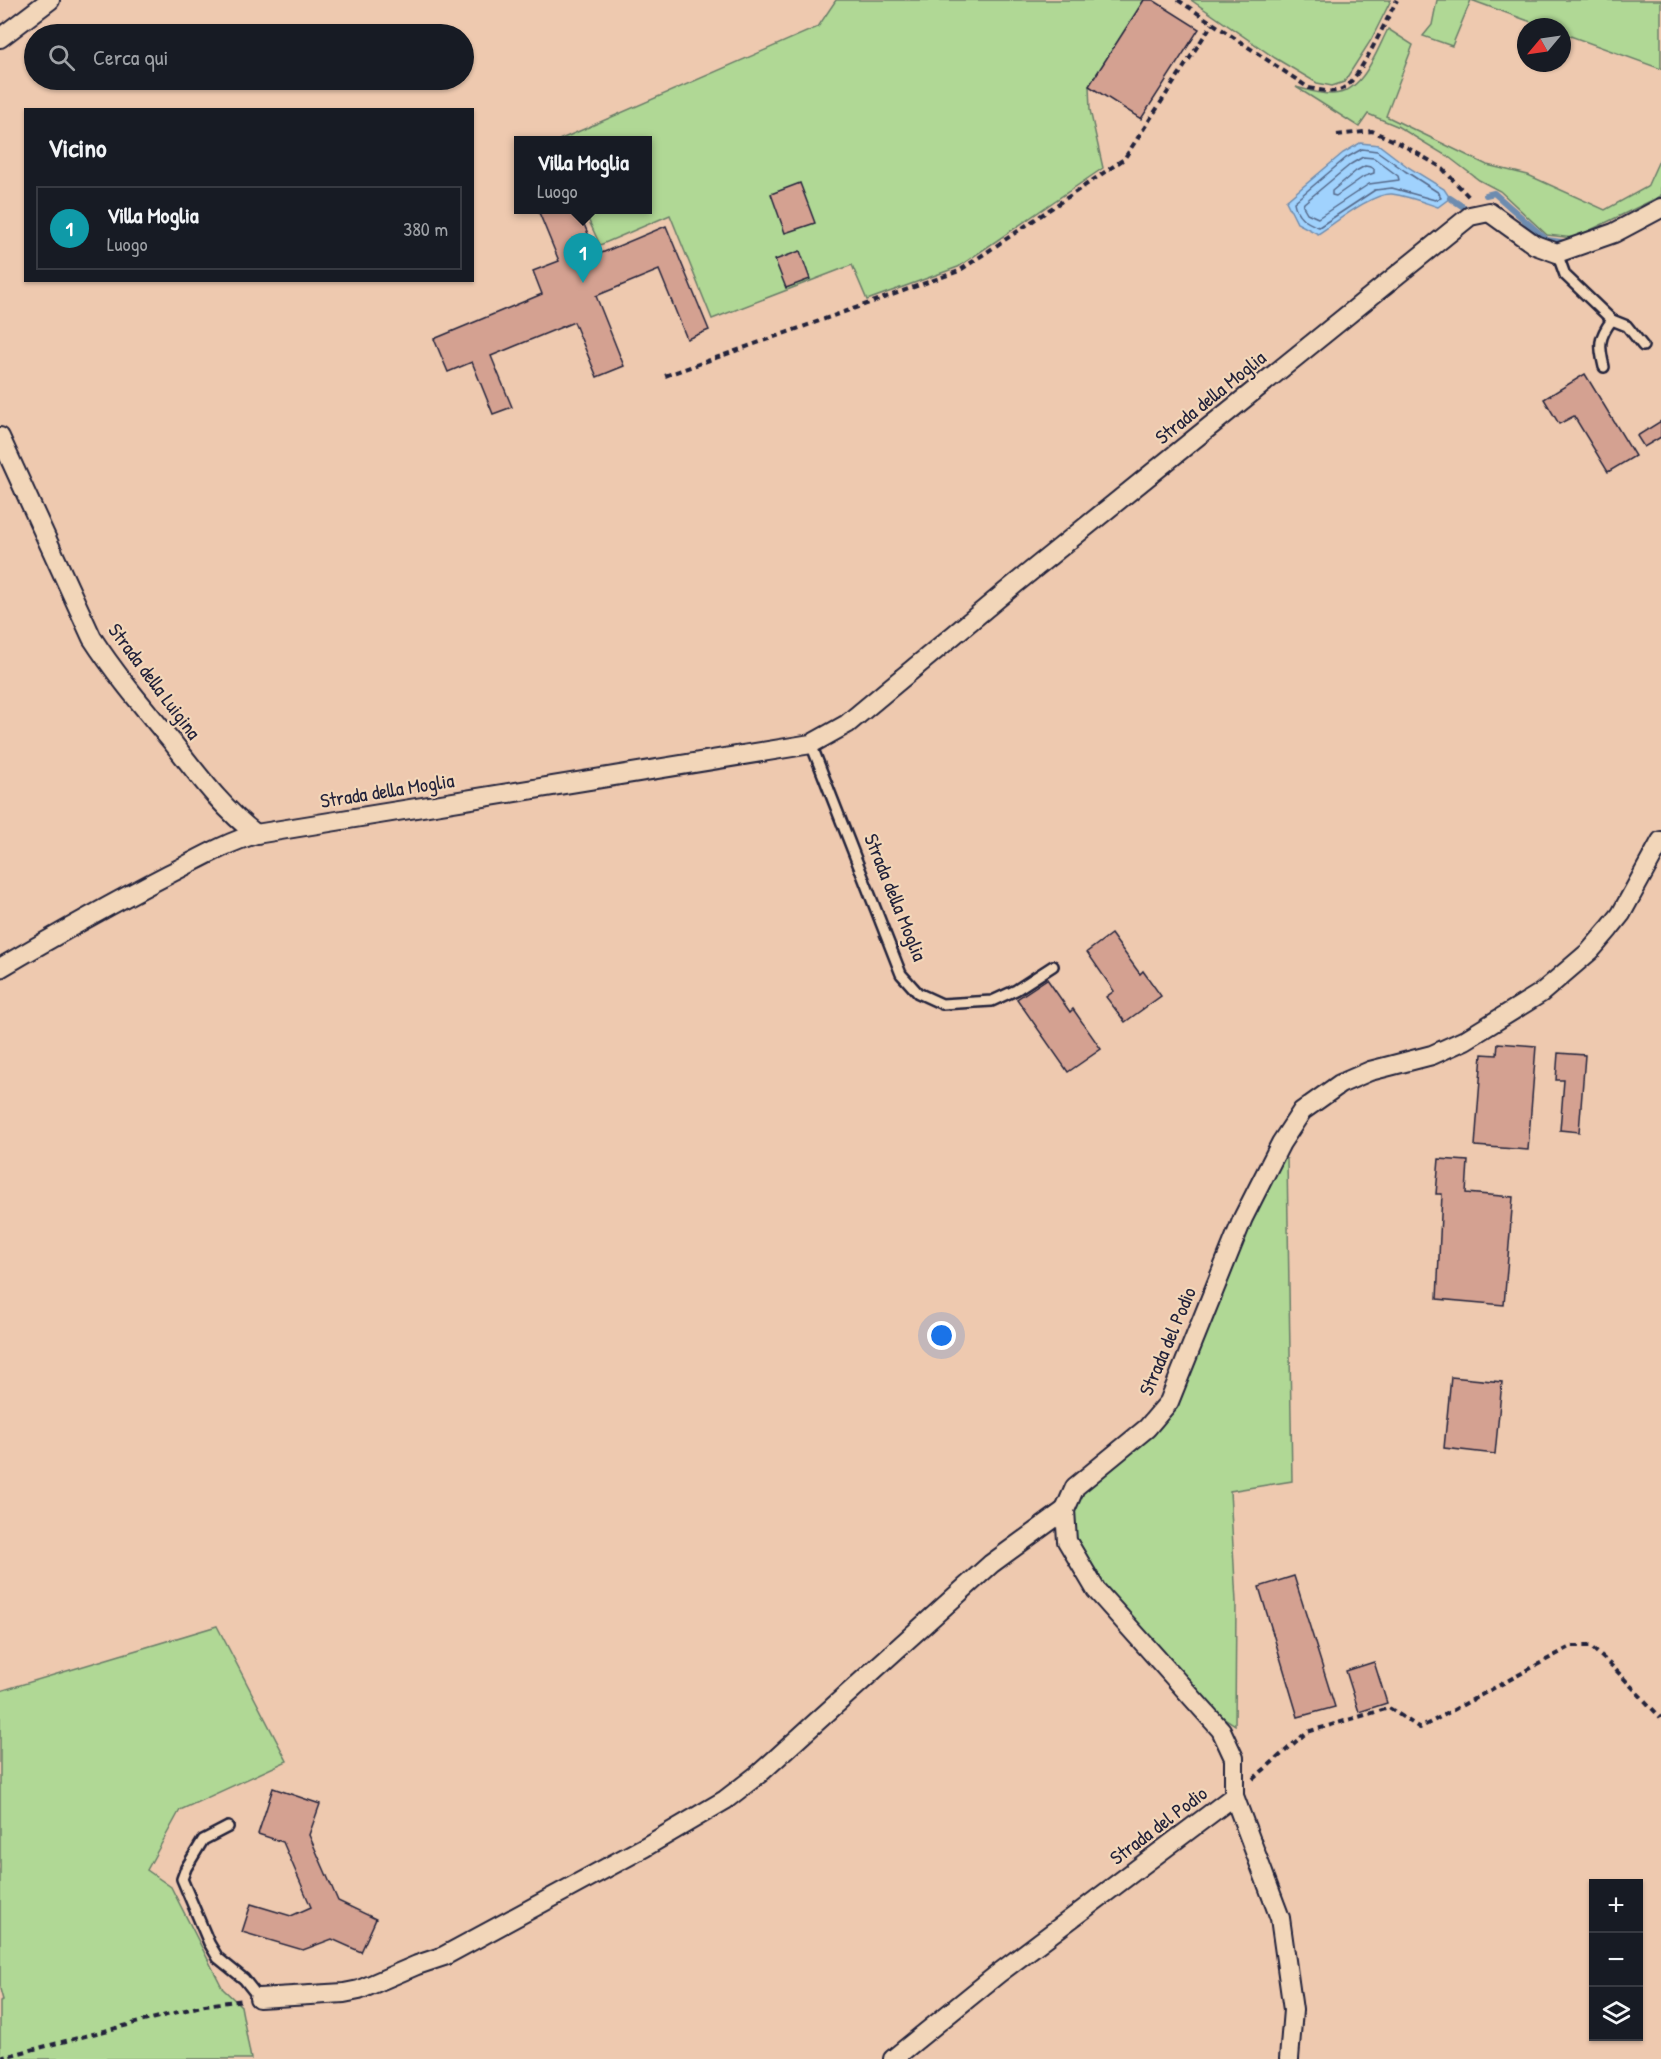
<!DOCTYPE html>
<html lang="it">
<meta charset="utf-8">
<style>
:root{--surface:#171b24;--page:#242831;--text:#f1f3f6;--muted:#9ea1a6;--line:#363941;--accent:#2563eb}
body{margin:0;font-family:"Patrick Hand",sans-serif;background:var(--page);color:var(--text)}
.controls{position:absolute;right:18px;bottom:18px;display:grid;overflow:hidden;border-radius:0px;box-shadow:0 2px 4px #0004}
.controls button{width:54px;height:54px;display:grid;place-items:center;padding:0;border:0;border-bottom:2px solid var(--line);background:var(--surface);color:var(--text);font:30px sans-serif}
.compass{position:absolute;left:1517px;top:18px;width:54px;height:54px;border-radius:50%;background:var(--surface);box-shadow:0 2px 4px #0004;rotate:241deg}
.you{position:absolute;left:942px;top:1336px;width:21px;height:21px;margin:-15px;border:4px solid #fff;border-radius:50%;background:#1a73e8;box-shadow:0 0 0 9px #1a73e833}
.badge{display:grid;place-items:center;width:39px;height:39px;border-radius:50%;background:var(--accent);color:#fff;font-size:20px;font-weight:700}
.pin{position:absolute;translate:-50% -50px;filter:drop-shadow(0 2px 3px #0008)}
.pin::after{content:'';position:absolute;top:32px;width:21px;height:18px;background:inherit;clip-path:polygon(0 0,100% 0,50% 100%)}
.popup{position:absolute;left:514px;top:136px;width:138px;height:78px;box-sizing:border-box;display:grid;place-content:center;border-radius:0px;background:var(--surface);filter:drop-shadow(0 2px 4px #0005);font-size:20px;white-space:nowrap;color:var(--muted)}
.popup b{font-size:22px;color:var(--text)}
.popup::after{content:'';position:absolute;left:50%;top:100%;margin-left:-12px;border:12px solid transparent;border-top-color:var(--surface)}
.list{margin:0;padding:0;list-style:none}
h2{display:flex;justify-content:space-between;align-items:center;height:78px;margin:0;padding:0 24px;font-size:26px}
h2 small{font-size:20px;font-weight:400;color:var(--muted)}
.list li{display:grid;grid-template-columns:39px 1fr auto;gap:18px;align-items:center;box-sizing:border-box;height:84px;margin:0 12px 12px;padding:0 12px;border:2px solid var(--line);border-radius:0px}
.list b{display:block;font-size:22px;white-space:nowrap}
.list p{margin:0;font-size:20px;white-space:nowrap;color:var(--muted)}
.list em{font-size:20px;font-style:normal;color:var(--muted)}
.icon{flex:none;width:33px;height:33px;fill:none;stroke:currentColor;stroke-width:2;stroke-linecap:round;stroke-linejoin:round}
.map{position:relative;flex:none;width:1661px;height:2059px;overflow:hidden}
.search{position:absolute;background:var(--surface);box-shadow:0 2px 4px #0004;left:24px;top:24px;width:450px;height:66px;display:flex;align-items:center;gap:15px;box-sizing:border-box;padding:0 21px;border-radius:33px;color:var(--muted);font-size:22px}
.panel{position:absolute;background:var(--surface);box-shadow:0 2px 4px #0004;left:24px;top:108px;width:450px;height:174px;border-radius:0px}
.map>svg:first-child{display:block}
</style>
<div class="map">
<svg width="1661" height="2059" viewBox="0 0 1661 2059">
<rect width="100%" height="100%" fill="#eec9af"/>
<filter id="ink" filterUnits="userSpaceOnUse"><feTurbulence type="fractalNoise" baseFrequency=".0167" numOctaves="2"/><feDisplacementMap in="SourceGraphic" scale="12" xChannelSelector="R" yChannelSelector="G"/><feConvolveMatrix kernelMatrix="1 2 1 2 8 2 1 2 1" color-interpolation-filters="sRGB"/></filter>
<g filter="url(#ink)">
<!-- green -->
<g fill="#b0d895" stroke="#697d68" stroke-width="1.5">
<polygon points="836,0 1144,0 1089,86 1090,110 1103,168 958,267 867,300 852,265 712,319 670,215 600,245 584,210 648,210 648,140 559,140 818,27"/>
<polygon points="1191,0 1391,0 1371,40 1344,82 1332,86 1317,83 1275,58"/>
<polygon points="1437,0 1661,0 1661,69 1562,33 1562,27 1545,27 1471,0 1452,46 1423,36 1432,25"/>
<path d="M1388,29L1413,45L1386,116L1487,165L1528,175L1605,210L1647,187L1661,156V196L1574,238L1547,235L1500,191L1479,180L1450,158L1397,126L1368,114L1359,127L1296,87C1308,90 1321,95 1333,94C1363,93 1376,52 1388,29Z"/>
<polygon points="1279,1157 1287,1159 1292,1481 1230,1491 1236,1602 1235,1725 1221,1716 1125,1615 1083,1559 1069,1523 1075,1503 1092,1483 1142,1445 1175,1406 1247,1218"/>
<polygon points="217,1626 287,1761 180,1810 147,1870 171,1887 223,1989 241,2006 251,2059 0,2059 0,2001 3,2000 0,1989 0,1691"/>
</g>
<!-- water -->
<path fill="#a0d2fd" stroke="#6e8caf" stroke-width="1.5" d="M1360,143L1379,145L1408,167L1444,189L1450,198L1438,207C1423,202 1408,196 1392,194C1373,192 1335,223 1318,234L1297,223L1286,201L1343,153Z"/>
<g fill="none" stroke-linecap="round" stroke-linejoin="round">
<!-- shore -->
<g stroke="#546889" stroke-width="1.5">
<path d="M1362,149L1377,151L1405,171L1439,193L1441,198L1435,200L1392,188L1375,190L1319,227C1306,223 1296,215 1294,202L1346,158Z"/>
<polygon points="1363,157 1374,158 1398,176 1399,180 1369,184 1318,218 1307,213 1303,206 1304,203 1351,164"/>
<polygon points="1365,166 1371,167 1374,169 1374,173 1363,177 1336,196 1332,195 1332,191 1356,171"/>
</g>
<!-- stream -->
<g stroke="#6e8caf" stroke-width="6">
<polyline points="1486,195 1494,193 1547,240 1569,243"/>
<polyline points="1450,198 1465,208"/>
</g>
</g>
<!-- building -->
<g fill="#d4a191" stroke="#22223b" stroke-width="1.5">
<polygon points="1144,0 1153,0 1199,29 1141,119 1089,86"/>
<polygon points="800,183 815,223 785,233 771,194"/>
<polygon points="538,210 578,210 597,255 666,226 709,330 687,339 659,270 596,296 624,366 597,377 574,322 491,356 512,407 493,414 472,362 448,372 434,339 542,294 533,271 559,261"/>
<polygon points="800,251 810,279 786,288 775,260"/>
<polygon points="1585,374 1635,456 1608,472 1574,416 1559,424 1544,399"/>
<polygon points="1661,421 1661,437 1644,447 1637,436"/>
<polygon points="1111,934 1140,974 1143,971 1161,996 1125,1022 1106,997 1114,991 1087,952"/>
<polygon points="1047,979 1070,1012 1073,1009 1101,1049 1068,1072 1017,999"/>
<polygon points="1498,1043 1536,1046 1528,1150 1475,1146 1482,1054 1497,1055"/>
<polygon points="1558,1053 1585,1055 1579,1132 1560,1130 1564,1080 1556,1080"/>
<polygon points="1439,1159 1468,1161 1466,1193 1513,1197 1504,1305 1437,1299 1442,1194 1436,1194"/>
<polygon points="1451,1377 1502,1382 1495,1454 1444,1448"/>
<polygon points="1294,1576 1335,1707 1298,1717 1259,1587"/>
<polygon points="1374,1662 1387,1703 1359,1712 1346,1671"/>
<polygon points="273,1788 320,1804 309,1835 338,1901 376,1919 361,1952 332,1939 303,1950 242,1932 251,1904 291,1916 311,1907 283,1842 258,1834"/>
</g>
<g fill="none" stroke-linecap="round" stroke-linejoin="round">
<!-- service casing -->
<g stroke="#22223b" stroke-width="14">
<g id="service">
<polyline points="1557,253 1565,275 1612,320"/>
<path d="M1604,367C1599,346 1598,338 1612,320L1627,326L1643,346"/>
<polyline points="811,744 901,974 918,993 942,1004 992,1001 1016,990 1053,966"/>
<polyline points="228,1827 203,1840 186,1868 182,1879 209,1943 218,1958 244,1979 259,1998"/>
</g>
</g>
<!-- minor casing -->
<g stroke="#22223b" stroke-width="22">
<g id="minor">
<polyline points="0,38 50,0"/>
<path d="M0,437L92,638C116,675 145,709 173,743C199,776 223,809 256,834"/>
<path d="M0,968C56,935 111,904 169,874C197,860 225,843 256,834L811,744L847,724L1015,584L1470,216L1489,212L1535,245L1557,253L1614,233L1661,208"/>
<polyline points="1234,1796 1280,1918 1293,2010 1289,2059"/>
<polyline points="259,1998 344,1993 359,1990 417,1965 444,1956 645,1847 725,1800 760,1773 991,1564 1065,1510"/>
<polyline points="893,2059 999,1973 1234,1796 1234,1758 1221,1730 1096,1590 1067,1541 1065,1510 1075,1487 1147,1428 1169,1402 1243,1218 1281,1143 1302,1111 1340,1084 1370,1071 1432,1055 1465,1040 1541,993 1590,951 1609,929 1621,914 1661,841"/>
</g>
</g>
<!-- path -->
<g stroke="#22223b" stroke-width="4" stroke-dasharray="6 4.5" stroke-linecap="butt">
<path d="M1178,0L1309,88C1321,90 1334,95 1345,87C1360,78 1387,18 1397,0"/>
<polyline points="1337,135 1372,131 1399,143 1441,167 1469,197"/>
<polyline points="665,376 959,271 1124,159 1212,24"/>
<polyline points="1253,1779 1307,1732 1389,1708 1420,1728 1572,1646 1590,1646 1614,1668 1661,1718"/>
<polyline points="0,2058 205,2005 244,2000"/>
</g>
<!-- service -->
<use href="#service" stroke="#f2d6b9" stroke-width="9"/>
<!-- minor -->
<use href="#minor" stroke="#f2d6b9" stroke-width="18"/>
</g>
</g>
<g text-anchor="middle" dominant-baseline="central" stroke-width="4.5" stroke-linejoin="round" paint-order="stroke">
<!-- street labels -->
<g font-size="20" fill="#22223b" stroke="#f2d6b9">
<text transform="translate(1210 397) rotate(-39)">Strada della Moglia</text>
<text transform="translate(155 681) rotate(53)">Strada della Luigina</text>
<text transform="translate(387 790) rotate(-9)">Strada della Moglia</text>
<text transform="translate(896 897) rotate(68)">Strada della Moglia</text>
<text transform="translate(1167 1341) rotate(-67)">Strada del Podio</text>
<text transform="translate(1158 1825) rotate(-37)">Strada del Podio</text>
</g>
</g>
</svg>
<div class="controls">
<button>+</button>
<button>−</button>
<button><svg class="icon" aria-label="layers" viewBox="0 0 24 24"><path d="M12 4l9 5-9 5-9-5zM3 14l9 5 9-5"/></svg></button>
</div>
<svg class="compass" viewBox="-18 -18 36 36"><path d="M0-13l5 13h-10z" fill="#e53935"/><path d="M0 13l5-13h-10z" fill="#9ea1a6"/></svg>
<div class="you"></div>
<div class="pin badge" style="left:583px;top:283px;background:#0f9aa8">1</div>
<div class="popup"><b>Villa Moglia</b>Luogo</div>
<div class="search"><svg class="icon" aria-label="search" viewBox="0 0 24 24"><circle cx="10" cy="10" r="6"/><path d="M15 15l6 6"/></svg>Cerca qui</div>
<section class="panel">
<h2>Vicino<small></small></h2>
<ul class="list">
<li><span class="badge" style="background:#0f9aa8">1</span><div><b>Villa Moglia</b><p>Luogo</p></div><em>380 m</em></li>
</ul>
</section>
</div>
